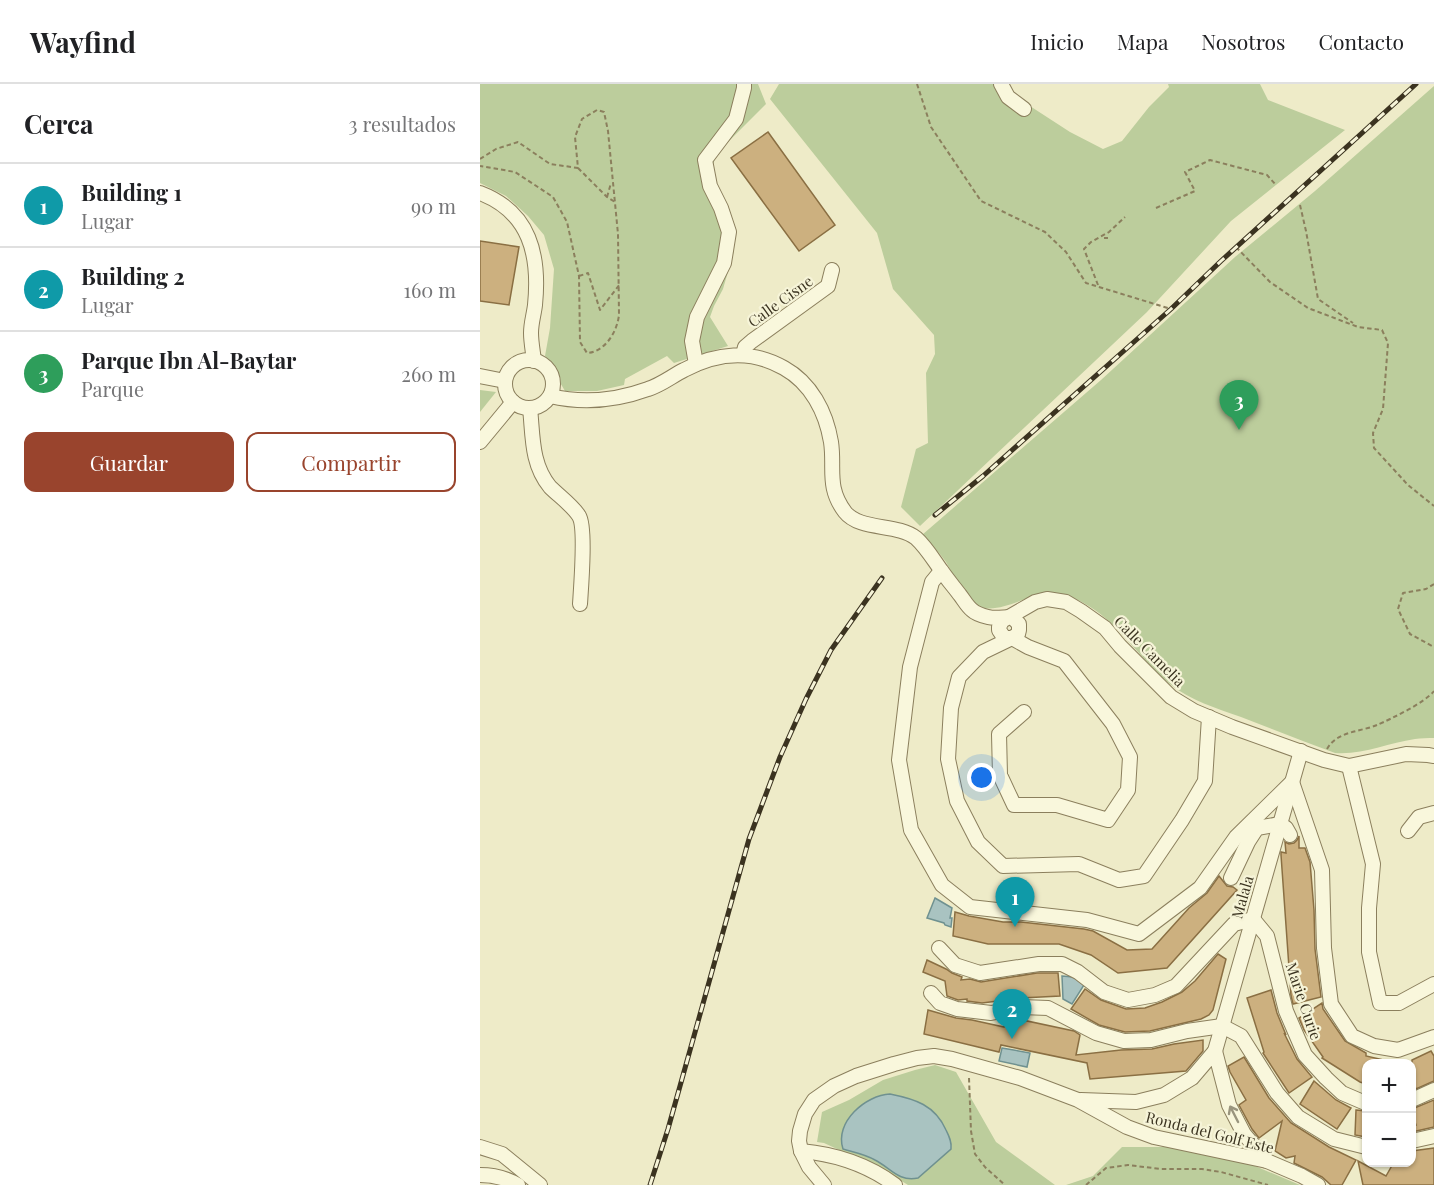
<!DOCTYPE html>
<html lang="es">
<meta charset="utf-8">
<style>
:root{--surface:#fff;--page:#f2f2f2;--text:#202124;--muted:#757577;--line:#e0e0e0;--accent:#99442d}
body{margin:0;font-family:"Playfair Display",serif;background:var(--page);color:var(--text)}
.controls{position:absolute;right:18px;bottom:18px;display:grid;overflow:hidden;border-radius:12px;box-shadow:0 2px 4px #0004}
.controls button{width:54px;height:54px;display:grid;place-items:center;padding:0;border:0;border-bottom:2px solid var(--line);background:var(--surface);color:var(--text);font:30px sans-serif}
.you{position:absolute;left:502px;top:694px;width:21px;height:21px;margin:-15px;border:4px solid #fff;border-radius:50%;background:#1a73e8;box-shadow:0 0 0 9px #1a73e833}
.badge{display:grid;place-items:center;width:39px;height:39px;border-radius:50%;background:var(--accent);color:#fff;font-size:20px;font-weight:700}
.pin{position:absolute;translate:-50% -50px;filter:drop-shadow(0 2px 3px #0008)}
.pin::after{content:'';position:absolute;top:32px;width:21px;height:18px;background:inherit;clip-path:polygon(0 0,100% 0,50% 100%)}
.list{margin:0;padding:0;list-style:none}
h2{display:flex;justify-content:space-between;align-items:center;height:78px;margin:0;padding:0 24px;font-size:26px}
h2 small{font-size:20px;font-weight:400;color:var(--muted)}
.list li{display:grid;grid-template-columns:39px 1fr auto;gap:18px;align-items:center;box-sizing:border-box;height:84px;padding:0 24px;border-top:2px solid var(--line)}
.list b{display:block;font-size:22px;white-space:nowrap}
.list p{margin:0;font-size:20px;white-space:nowrap;color:var(--muted)}
.list em{font-size:20px;font-style:normal;color:var(--muted)}
.actions{display:flex;gap:12px;padding:18px 24px}
.actions a{flex:1;padding:14px 0;border:2px solid var(--accent);border-radius:12px;text-align:center;font-size:21px;color:var(--accent)}
.actions .main{background:var(--accent);color:#fff}
.map{position:relative;flex:none;width:954px;height:1101px;overflow:hidden}
header{display:flex;align-items:center;gap:36px;box-sizing:border-box;height:84px;padding:0 30px;background:var(--surface);border-bottom:2px solid var(--line)}
header strong{font-size:28px}
nav{display:flex;gap:33px;margin-inline-start:auto;font-size:21px}
main{display:flex}
aside{flex:1;background:var(--surface)}
.map>svg:first-child{display:block}
</style>
<header>
<strong>Wayfind</strong>
<nav><a>Inicio</a><a>Mapa</a><a>Nosotros</a><a>Contacto</a></nav>
</header>
<main>
<aside>
<h2>Cerca<small>3 resultados</small></h2>
<ul class="list">
<li><span class="badge" style="background:#0f9aa8">1</span><div><b>Building 1</b><p>Lugar</p></div><em>90 m</em></li>
<li><span class="badge" style="background:#0f9aa8">2</span><div><b>Building 2</b><p>Lugar</p></div><em>160 m</em></li>
<li><span class="badge" style="background:#2e9e5b">3</span><div><b>Parque Ibn Al-Baytar</b><p>Parque</p></div><em>260 m</em></li>
</ul>
<div class="actions"><a class="main">Guardar</a><a>Compartir</a></div>
</aside>
<div class="map">
<svg width="954" height="1101" viewBox="0 0 954 1101">
<rect width="100%" height="100%" fill="#eeebc8"/>
<!-- green -->
<g fill="#bccd9c">
<polygon points="0,0 278,0 286,20 243,63 235,74 232,86 237,104 252,136 254,167 243,205 234,222 230,233 248,262 194,279 187,272 145,295 144,301 117,307 85,307 78,295 75,282 65,272 70,244 74,185 64,151 48,132 26,112 0,99"/>
<polygon points="299,0 526,0 533,11 590,48 623,65 642,57 669,23 689,3 688,0 780,0 788,16 865,46 751,137 667,228 440,442 421,423 436,365 448,359 446,289 455,270 454,251 413,205 397,149 290,15"/>
<path d="M954,2V654C948,654 941,654 935,655C908,659 883,671 855,669C823,657 792,645 761,633C736,624 711,617 690,600C658,574 639,537 600,517C588,512 568,508 555,512C539,516 515,530 498,522C483,514 474,492 466,478C459,468 450,459 442,451L621,296L755,173L835,107Z"/>
<polygon points="0,306 16,308 0,328"/>
<polygon points="455,981 476,988 516,1058 575,1101 428,1101 407,1088 344,1059 337,1058 342,1028 369,1016 403,996 435,986"/>
<polygon points="642,1063 721,1063 768,1079 820,1101 586,1101 613,1092"/>
</g>
<!-- water -->
<g fill="#a9c3c1" stroke="#6f9190" stroke-width="1.5">
<polygon points="455,814 472,824 470,834 472,834 471,843 465,841 464,839 447,834"/>
<polygon points="582,892 593,893 604,901 592,920 583,915"/>
<polygon points="522,964 550,969 547,983 519,977"/>
<path d="M410,1010C435,1015 455,1021 466,1046C469,1052 472,1058 471,1065L438,1094C418,1098 411,1084 395,1076C385,1070 373,1068 363,1065C354,1038 386,1011 410,1010Z"/>
</g>
<!-- building -->
<g fill="#ccb07f" stroke="#8a6f43" stroke-width="1.5">
<polygon points="288,48 355,141 319,167 251,74"/>
<polygon points="0,157 39,163 29,221 0,217"/>
<polygon points="819,752 819,764 825,764 830,778 834,826 835,865 841,913 813,920 811,912 801,771 801,768 806,769 805,758 809,760 814,759 817,756"/>
<polygon points="739,792 747,802 753,803 757,806 687,884 638,889 611,871 579,860 508,860 473,852 475,828 489,832 523,838 541,838 604,845 613,847 647,866 672,865 709,824 727,809"/>
<polygon points="738,870 746,875 733,926 729,931 721,935 670,947 645,948 619,941 591,925 605,905 621,916 646,925 665,924 682,918 702,908 715,897"/>
<polygon points="447,876 466,885 472,889 482,893 481,896 490,895 501,898 557,889 578,889 580,912 541,914 502,919 487,917 487,915 478,916 467,912 465,897 443,888"/>
<polygon points="791,906 797,929 806,951 804,949 817,975 832,993 809,1009 783,969 784,968 767,914"/>
<polygon points="842,919 843,925 865,957 886,969 886,972 904,976 904,980 886,980 886,1000 880,998 842,974 843,973 824,946 819,934"/>
<polygon points="448,926 476,934 492,936 524,943 526,935 533,934 594,947 600,951 596,971 641,966 672,965 694,960 723,956 723,967 706,987 610,995 607,979 521,961 519,968 444,950"/>
<polygon points="951,967 954,972 954,997 936,1005 932,994 932,976"/>
<polygon points="764,973 789,1014 811,1039 849,1063 876,1076 862,1101 851,1101 842,1093 814,1079 815,1072 806,1074 795,1067 802,1037 779,1054 772,1045 759,1021 766,1016 750,988 748,982"/>
<polygon points="834,997 856,1016 871,1024 857,1045 820,1020"/>
<polygon points="954,1016 954,1043 932,1048 932,1041 936,1041 932,1029 932,1025"/>
<polygon points="876,1026 886,1027 886,1053 875,1051"/>
<polygon points="954,1064 954,1101 883,1101 878,1077 906,1092 914,1078 932,1078 932,1067"/>
</g>
<g fill="none" stroke-linecap="round" stroke-linejoin="round">
<!-- minor casing -->
<g stroke="#8b7f5d" stroke-width="16">
<g id="minor">
<polyline points="521,0 528,13 544,25"/>
<path d="M0,109C50,128 60,171 55,221C54,230 51,239 51,249C51,258 53,268 54,277"/>
<polyline points="263,271 265,263 272,257 348,202 352,186"/>
<circle cx="49" cy="300" r="24"/>
<polyline points="216,280 212,257 217,233 244,179 249,148 241,124 230,102 225,76 256,35 264,4 264,0"/>
<polyline points="0,292 25,297"/>
<path d="M70,312C104,320 135,317 168,305C181,301 192,292 204,286C236,269 271,265 304,284C331,299 346,328 351,358C355,384 346,403 365,428C380,447 417,439 436,454C446,463 453,475 461,486C467,495 474,503 480,511C484,516 487,522 492,526C495,529 504,532 508,533C515,535 524,533 531,533L534,535L539,540V546L538,550L532,554L503,568L479,593L471,624L468,675L477,717L498,758L523,782L599,780L639,796L664,792L702,736L725,697L729,633"/>
<path d="M50,324C53,352 51,380 70,403C79,412 93,422 99,432C106,443 101,504 100,520"/>
<polyline points="0,358 33,318"/>
<polyline points="461,487 452,498 430,583 419,676 431,746 462,801 490,823 607,836 659,850 720,804 756,753 812,698 842,786 844,864 851,920 872,952 894,962 918,966 954,953"/>
<polyline points="544,628 519,650 520,691 534,721 577,721 628,736 648,706 650,673 633,640 584,577 548,563 532,554 526,554 523,552 519,546 519,543 522,537 555,518 567,515 586,518 601,527 625,544 640,562 691,613 714,627 752,643 844,676 869,682 926,670 948,671 954,672"/>
<polyline points="869,682 893,780 889,824 889,868 900,919 919,919 954,900"/>
<polyline points="928,747 939,733 954,729"/>
<polyline points="751,794 768,758 777,744 800,740 806,744 810,751"/>
<polyline points="459,864 475,881 500,889 559,880 582,880 598,888 624,908 648,916 675,911 696,902 754,840 773,835 787,852 806,927 825,971 846,994 862,1009 883,1018 886,1018"/>
<polyline points="451,909 460,919 477,925 511,929 542,923 568,924 616,949 644,957 671,956 707,947 742,942 761,952 797,1009 818,1033 854,1055 886,1063"/>
<polyline points="735,967 821,667"/>
<polyline points="601,1016 656,1018 684,1011 712,994 735,967 749,1021 764,1050 787,1077"/>
<polyline points="932,1016 954,1006"/>
<polyline points="932,1057 954,1052"/>
<polyline points="0,1063 22,1070 60,1101"/>
<path d="M321,1067C355,1070 388,1081 415,1101"/>
<path d="M0,1091C14,1091 26,1094 38,1101"/>
<polyline points="344,1101 329,1083 321,1067 319,1057 320,1047 325,1030 334,1016 354,1002 376,992 414,980 437,974 454,972 472,975 540,994 598,1016 647,1043 674,1053 787,1077 822,1092 838,1101"/>
</g>
</g>
<!-- path -->
<g stroke="#8b7f5d" stroke-width="2" stroke-dasharray="4.5 3" stroke-linecap="butt">
<polyline points="437,0 451,43 501,117 565,148 586,168 606,199 691,225"/>
<path d="M0,75L16,65L38,58L70,80L98,84L95,53L102,35L117,26L124,28L128,47L138,150L139,231C137,248 125,268 107,269L100,258L99,192L87,138L73,113L35,88L0,82"/>
<polyline points="98,84 127,113 135,118"/>
<polyline points="127,113 131,99"/>
<polyline points="820,121 826,147 838,215 873,239"/>
<polyline points="676,124 715,107 705,88 730,76 787,91 796,101"/>
<polyline points="624,154 628,154"/>
<polyline points="756,163 790,198 828,224 878,243 902,246 908,259 903,325 893,349 894,364 928,401 954,422"/>
<polyline points="99,192 108,189 120,226 140,200"/>
<polyline points="618,201 604,165 611,158 629,148 645,133"/>
<polyline points="954,500 946,505 923,509 918,525 930,550 954,563"/>
<path d="M847,665C857,647 880,648 897,641C911,635 946,618 954,607"/>
<polyline points="489,994 491,1047 495,1070 505,1083 525,1101"/>
<polyline points="606,1101 626,1084 648,1081 681,1085 722,1085 741,1088 788,1101"/>
</g>
<!-- minor -->
<use href="#minor" stroke="#f9f7dc" stroke-width="14"/>
<!-- rail casing -->
<g stroke="#3b3320" stroke-width="5">
<g id="rail">
<polyline points="455,431 503,392 691,225 741,177 936,0"/>
<polyline points="170,1101 188,1045 269,755 300,673 326,615 351,566 402,494"/>
</g>
</g>
<!-- rail -->
<use href="#rail" stroke="#f6f4d8" stroke-width="3" stroke-dasharray="9" stroke-linecap="butt"/>
</g>
<!-- one-way arrows -->
<defs><path id="oneway-shaft" d="M-6 0H5M1.5-3L5.5 0L1.5 3" fill="none" stroke-width="1.6" stroke-linecap="round" stroke-linejoin="round" transform="scale(1.5)"/></defs>
<use stroke="#9a957e" href="#oneway-shaft" transform="translate(754 1030) rotate(-117)"/>
<g text-anchor="middle" dominant-baseline="central" stroke-width="4.5" stroke-linejoin="round" paint-order="stroke">
<!-- street labels -->
<g font-size="15" fill="#3b3320" stroke="#f6f4d8">
<text transform="translate(300 217) rotate(-36)">Calle Cisne</text>
<text transform="translate(670 567) rotate(45)">Calle Camelia</text>
<text transform="translate(762 813) rotate(-74)">Malala</text>
<text transform="translate(824 917) rotate(71)">Marie Curie</text>
<text transform="translate(730 1048) rotate(14)">Ronda del Golf Este</text>
</g>
</g>
</svg>
<div class="controls">
<button>+</button>
<button>−</button>
</div>
<div class="you"></div>
<div class="pin badge" style="left:535px;top:843px;background:#0f9aa8">1</div>
<div class="pin badge" style="left:532px;top:955px;background:#0f9aa8">2</div>
<div class="pin badge" style="left:759px;top:346px;background:#2e9e5b">3</div>
</div>
</main>
